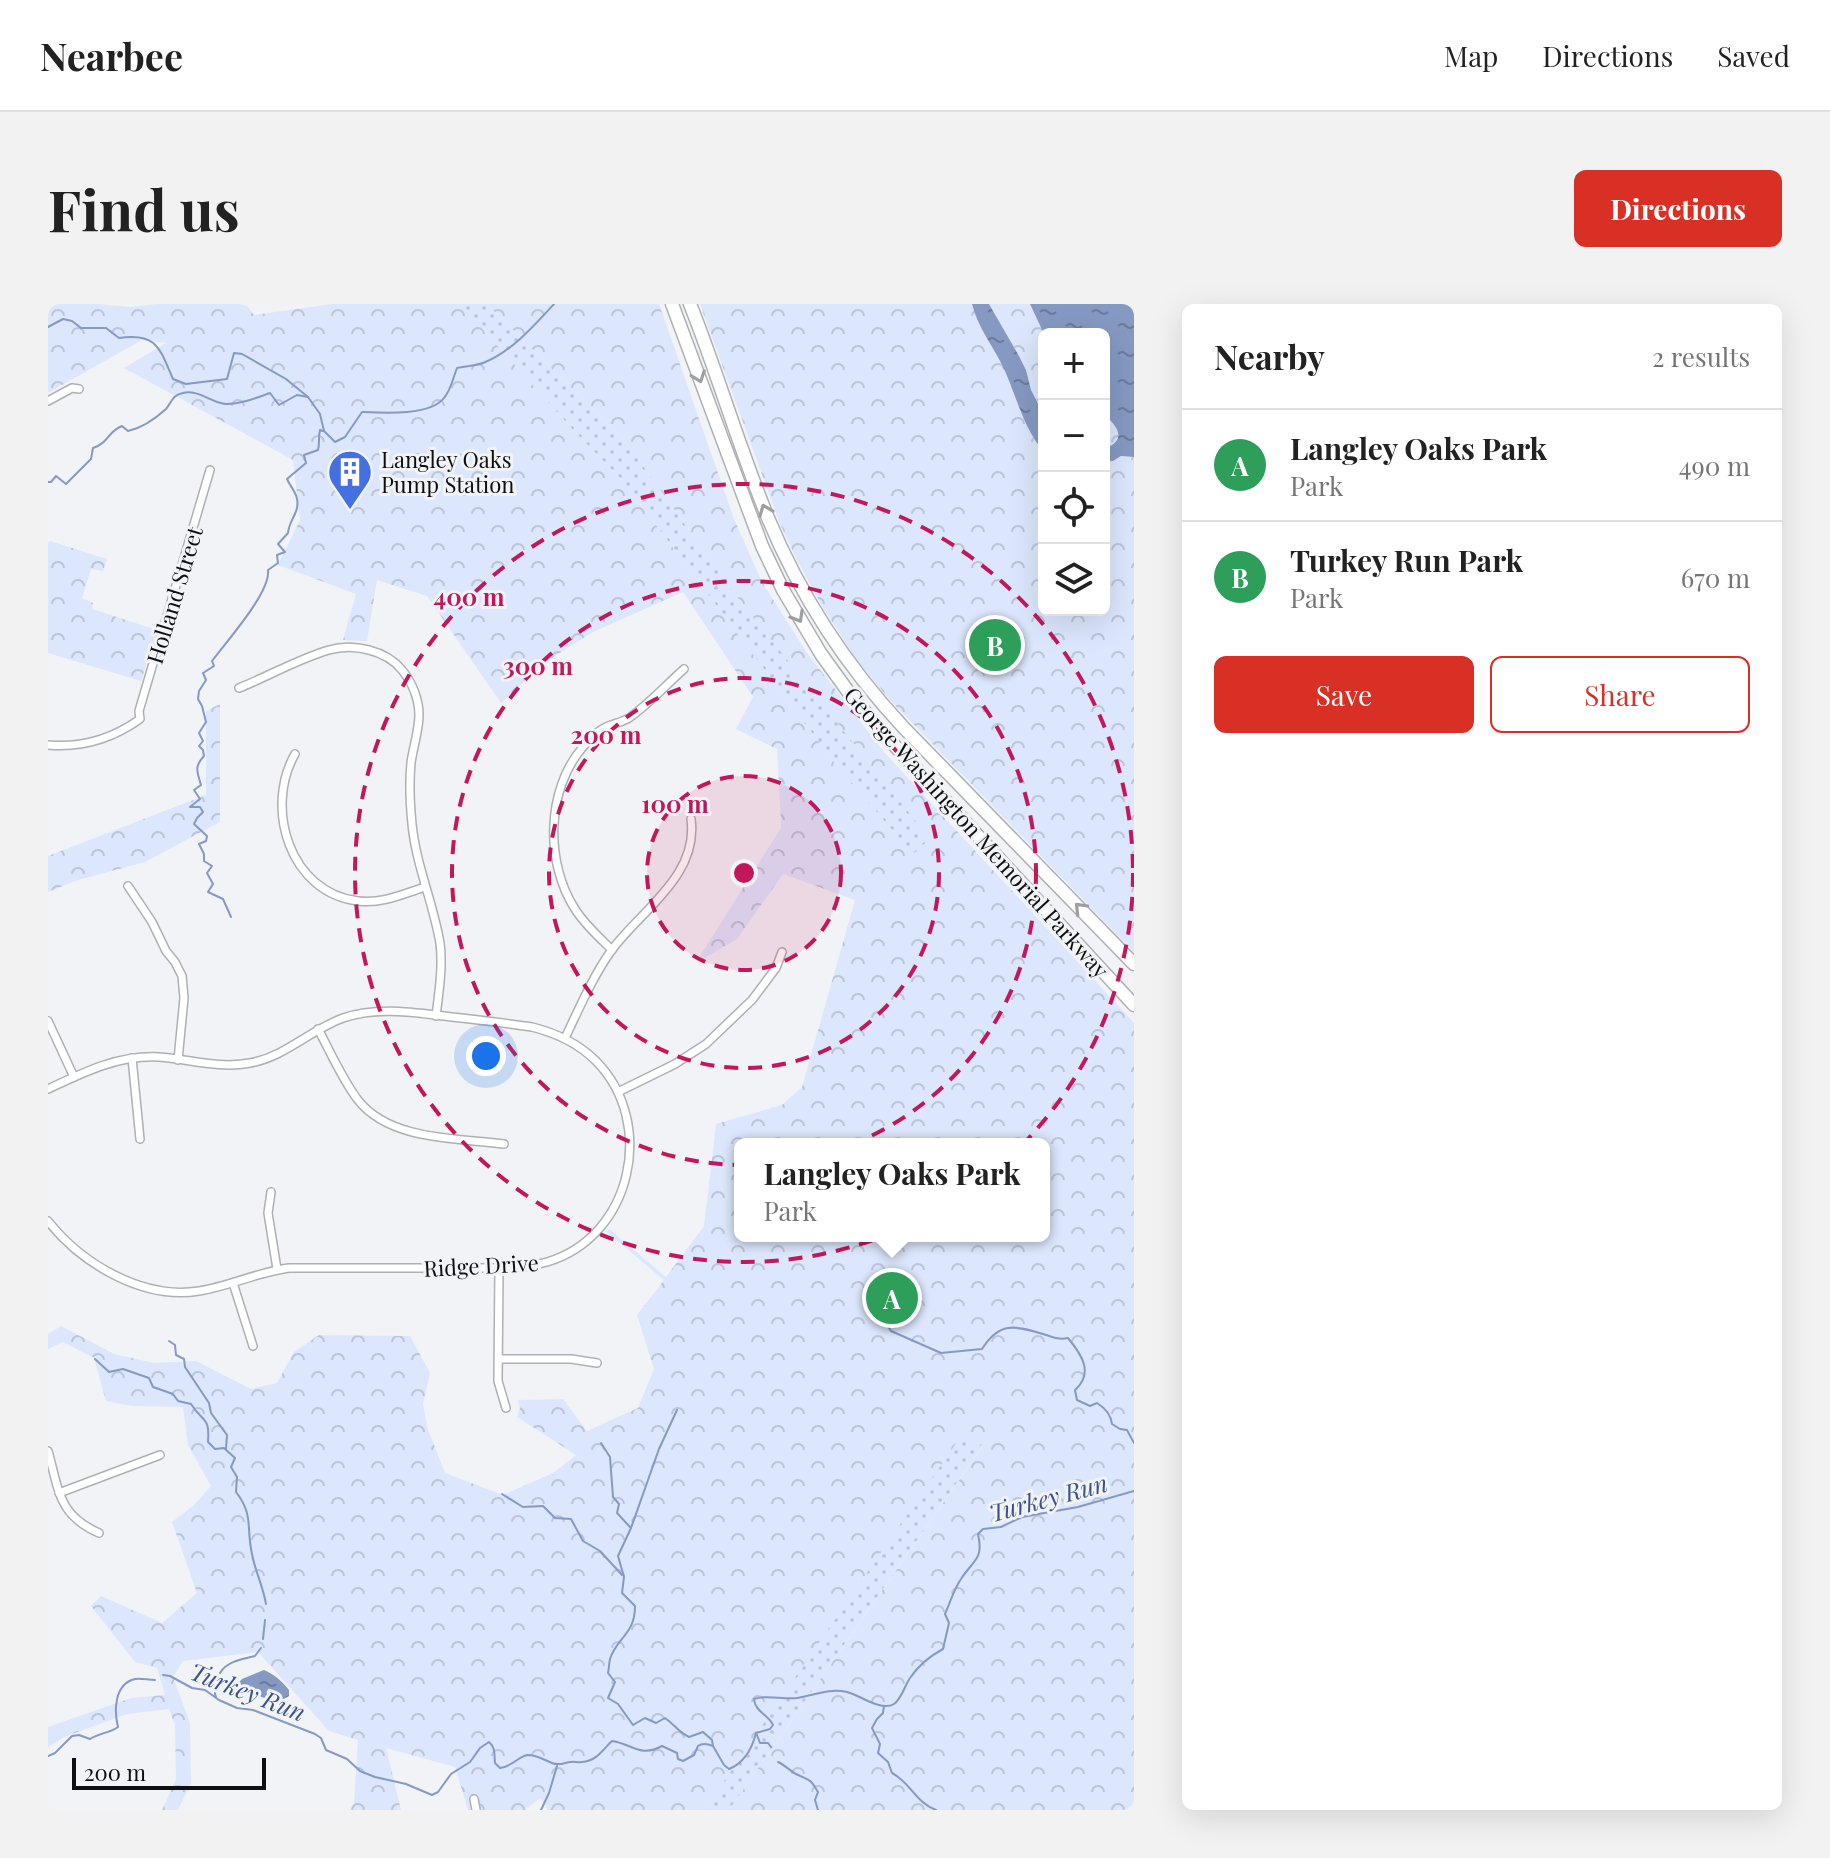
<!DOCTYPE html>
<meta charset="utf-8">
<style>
:root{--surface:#fff;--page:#f2f2f2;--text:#222;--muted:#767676;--line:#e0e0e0;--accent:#d93025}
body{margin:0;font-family:"Playfair Display",serif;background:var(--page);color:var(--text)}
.controls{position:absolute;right:24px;top:24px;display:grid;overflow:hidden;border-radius:12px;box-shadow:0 8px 32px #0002}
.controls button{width:72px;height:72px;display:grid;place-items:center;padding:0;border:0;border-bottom:2px solid var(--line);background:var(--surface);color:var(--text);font:40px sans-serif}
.scale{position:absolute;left:24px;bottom:20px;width:194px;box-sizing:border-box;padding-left:8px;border:4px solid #0e0f10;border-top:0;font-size:22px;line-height:28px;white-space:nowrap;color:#0e0f10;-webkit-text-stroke:6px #f2f3f6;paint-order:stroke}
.you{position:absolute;left:438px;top:752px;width:28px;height:28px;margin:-20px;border:6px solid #fff;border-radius:50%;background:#1a73e8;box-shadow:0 0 0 12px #1a73e833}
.badge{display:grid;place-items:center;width:52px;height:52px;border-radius:50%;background:var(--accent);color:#fff;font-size:26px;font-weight:700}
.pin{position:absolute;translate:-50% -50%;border:4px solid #fff;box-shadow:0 2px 8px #0006}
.popup{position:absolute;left:686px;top:834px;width:316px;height:104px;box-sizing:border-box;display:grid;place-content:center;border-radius:12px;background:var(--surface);filter:drop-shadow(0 2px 6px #0005);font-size:26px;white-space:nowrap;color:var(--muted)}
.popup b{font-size:30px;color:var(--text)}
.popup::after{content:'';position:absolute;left:50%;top:100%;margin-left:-16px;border:16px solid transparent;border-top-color:var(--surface)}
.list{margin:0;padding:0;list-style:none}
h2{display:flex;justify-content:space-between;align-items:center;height:104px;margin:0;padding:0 32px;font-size:34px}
h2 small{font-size:26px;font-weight:400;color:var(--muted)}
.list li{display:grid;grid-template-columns:52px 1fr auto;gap:24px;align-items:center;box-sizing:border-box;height:112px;padding:0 32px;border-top:2px solid var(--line)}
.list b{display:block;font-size:30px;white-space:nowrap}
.list p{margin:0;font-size:26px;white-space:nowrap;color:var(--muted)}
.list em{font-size:26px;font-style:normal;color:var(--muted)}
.actions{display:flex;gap:16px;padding:24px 32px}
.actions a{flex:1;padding:18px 0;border:2px solid var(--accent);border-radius:12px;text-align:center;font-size:28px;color:var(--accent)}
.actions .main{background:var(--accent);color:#fff}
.icon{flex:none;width:44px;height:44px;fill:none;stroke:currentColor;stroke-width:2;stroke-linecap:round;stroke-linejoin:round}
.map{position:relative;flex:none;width:1086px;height:1506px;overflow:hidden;border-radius:12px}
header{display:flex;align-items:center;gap:48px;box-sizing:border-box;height:112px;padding:0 40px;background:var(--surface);border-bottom:2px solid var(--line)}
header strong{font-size:38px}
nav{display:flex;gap:44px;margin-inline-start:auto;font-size:28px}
.intro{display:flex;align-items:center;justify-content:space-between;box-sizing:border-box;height:192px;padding:0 48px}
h1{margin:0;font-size:56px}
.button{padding:20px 36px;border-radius:12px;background:var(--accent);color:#fff;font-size:28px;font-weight:700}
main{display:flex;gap:48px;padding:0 48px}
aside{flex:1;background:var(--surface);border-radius:12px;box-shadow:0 8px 32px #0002}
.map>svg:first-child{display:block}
</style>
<header>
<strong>Nearbee</strong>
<nav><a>Map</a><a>Directions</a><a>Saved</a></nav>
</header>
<div class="intro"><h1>Find us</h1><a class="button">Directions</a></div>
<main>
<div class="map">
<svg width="1086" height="1506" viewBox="0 0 1086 1506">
<defs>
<pattern id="grass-dots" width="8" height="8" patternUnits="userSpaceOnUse" patternTransform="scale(2)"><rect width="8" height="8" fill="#dce6fc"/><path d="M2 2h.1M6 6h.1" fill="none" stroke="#bcc4d7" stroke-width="1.8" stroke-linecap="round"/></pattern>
<pattern id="forest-crowns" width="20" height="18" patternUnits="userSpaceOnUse" patternTransform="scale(2)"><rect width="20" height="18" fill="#dce6fc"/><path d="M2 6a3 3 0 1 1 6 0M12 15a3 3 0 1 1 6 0" fill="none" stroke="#bcc4d7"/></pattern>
<pattern id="water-ripples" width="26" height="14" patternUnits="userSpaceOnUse" patternTransform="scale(2)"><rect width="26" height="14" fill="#8599c2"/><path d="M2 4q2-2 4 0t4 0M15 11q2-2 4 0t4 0" fill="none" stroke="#6b7b9c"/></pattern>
</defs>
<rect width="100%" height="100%" fill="#f2f3f6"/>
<!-- grass -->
<g fill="url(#grass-dots)">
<polygon points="412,0 439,0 581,142 686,289 883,536 1006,717 785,457 575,177 525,126"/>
<polygon points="912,1132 938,1137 681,1506 656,1506"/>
</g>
<!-- forest -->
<g fill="url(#forest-crowns)" fill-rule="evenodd">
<path d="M0,0H50L83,3L109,0H191L199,2L206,11L284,0H412L525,126L575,177L785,457L865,550L882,535L686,289L581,142L439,0H611L686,215L714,278L759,349L836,448L1086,719V1506H681L937,1139L926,1143L913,1132L656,1506H500L492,1494L477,1506H420L407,1463L338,1444L353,1506H302L306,1499L310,1436L281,1427L210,1348L135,1357L125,1373L142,1419L143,1479L130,1506H114L128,1475L127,1421L121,1405L79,1410L16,1433L0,1443V1423L83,1394L117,1391L109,1364L87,1358L43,1302L53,1292L114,1319L149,1289L124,1218L145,1202L163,1182L140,1141L135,1103L84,1102L58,1097L46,1054L15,1038L0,1045V1030L13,1022L66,1050L106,1059L148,1057L203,1085L229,1079L246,1048L271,1031L362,1032L382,1069L375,1100L379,1123L397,1169L455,1191L505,1169L528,1151L469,1113L472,1104L470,1096L515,1095L539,1127L590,1104L606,1065L589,1011L616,976L559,928L561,925L618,973L656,922L668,820L734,801L754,783L807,596L735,570L689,635L655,655L652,652L733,524V518L729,445L688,425L705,393L635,288L545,328L496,359L453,399L379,292L329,276L319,337L295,336L308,290L230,261L252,216L245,156L76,64L118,39L94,36L0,89ZM692,840H996V932H692Z"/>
<path d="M652,0H924C929,21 942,38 952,57C968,87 973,122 996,148V306H1056V158L1065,157L1073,152L1086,153V648L842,396L808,355L774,302L750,258L732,220Z"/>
<polygon points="941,0 982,0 996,30 996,111 983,86 978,66 971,52"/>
<path d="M1056,110C1071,124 1079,135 1056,145Z"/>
<polygon points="2,237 59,255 55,267 43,265 34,294 45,299 44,305 109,326 93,377 0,349 0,239"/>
<polygon points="172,400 172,518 97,558 30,576 0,588 0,552 158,491 158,407"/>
</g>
<!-- water -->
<g fill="url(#water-ripples)">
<path d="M924,0H941L971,52L978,66L983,86L996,111V148C973,122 968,87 952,57C942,38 929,21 924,0Z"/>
<path d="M982,0H1086V153L1073,152L1065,157L1056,158V145C1079,136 1071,124 1056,110V30H996Z"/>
<path d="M216,1366C226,1370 235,1378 241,1386V1392C228,1402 210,1391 196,1386L191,1378L194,1375Z"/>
</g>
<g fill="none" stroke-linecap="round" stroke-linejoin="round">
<!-- stream -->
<g stroke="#8599c2" stroke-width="2">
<path d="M0,23L15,15L24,17L33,24H58L71,34C110,28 112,46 125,75L138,80L179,75L186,49L194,50L238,75L260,93L272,110L276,127L287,138L297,133L314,108C335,109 382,112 396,94C403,86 405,74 409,64C417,62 427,62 435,59C463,48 486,22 506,0"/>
<path d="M0,178H3L8,172L18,180L43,155L45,144C62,138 59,128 74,122L80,127C94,124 107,115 118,105C124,98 124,91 135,89C150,85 164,99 178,100C193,100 208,94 222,89L231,101L249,91L260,93"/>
<path d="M183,613L175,595L160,588L165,580L159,569L164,562L156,557V550L151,540L158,537L159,532L146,520L149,514L155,508L152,503H142L152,495L146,486L153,481C149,467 146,463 156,452L155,446L151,442L155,437L151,429L158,418L154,402L150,395L151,387L158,376L155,369L166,362L164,357C178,338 223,288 220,266L230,259L229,251L237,248L230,240L240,229C241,216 252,208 249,195C248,188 242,182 239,175L258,159L256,151L270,146C272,138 270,133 272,126L275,127"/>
<path d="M833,1011L843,1027L893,1049L934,1045C951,1018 966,1021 995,1030C1005,1033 1010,1036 1020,1034C1034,1051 1046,1069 1027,1086L1029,1096L1042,1102L1049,1099C1057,1104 1063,1110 1064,1120L1072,1125L1079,1126L1086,1139"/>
<polyline points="121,1037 127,1041 128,1051 136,1055 137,1063 161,1099 163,1109 179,1131 178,1145"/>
<path d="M47,1055L61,1068L75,1065L101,1074L105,1083L125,1090L130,1097L143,1100C155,1119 162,1112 160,1138L167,1145L176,1144L187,1154L183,1163L189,1173L188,1188C206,1211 198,1224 204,1250C207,1267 215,1282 218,1300"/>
<path d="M629,1106L611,1145L583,1224L570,1252L576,1273L574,1289L587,1302C587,1331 569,1333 562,1355C561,1360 561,1364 560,1369L567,1378L560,1394L570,1400L585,1421L597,1414L608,1419L617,1414C626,1420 630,1428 641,1433L655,1428L664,1436L665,1442"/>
<polyline points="553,1139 562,1153 565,1193 571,1200 569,1209 582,1223"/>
<polyline points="454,1190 475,1203 495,1202 507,1214 523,1215 535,1237 552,1247 574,1271"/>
<polyline points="215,1335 217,1316"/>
<path d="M172,1369C179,1357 195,1355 207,1352L213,1344"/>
<path d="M115,1371L122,1372L144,1384L157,1386L171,1396L189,1404L205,1406L267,1430L273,1434L278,1446L299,1455L312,1467L327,1473L358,1480L384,1491L390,1488L403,1470L422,1458L432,1444L441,1438C448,1444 446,1451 447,1459L452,1464C466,1462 470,1452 480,1451C489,1451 496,1456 504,1459C511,1462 515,1459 522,1458C529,1457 527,1459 534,1458C549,1457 554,1446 564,1437C585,1440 592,1454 614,1442L629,1449L630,1455L635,1457L646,1451L650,1442C654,1439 660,1440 665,1442L676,1461L681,1465C696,1459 704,1445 708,1429L722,1425L725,1421C721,1411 707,1408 706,1395C719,1390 735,1396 749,1394C767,1391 781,1384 799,1388C812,1391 833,1408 846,1400C853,1396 857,1381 862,1374C870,1362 882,1352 895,1345L901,1319L897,1310C902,1299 906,1285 913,1275C925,1256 936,1256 930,1230L935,1225L953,1223L974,1213L1030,1203L1086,1187"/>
<polyline points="168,1393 167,1390 169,1375"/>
<path d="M836,1402L835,1409L829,1415L824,1424L832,1440L830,1449L840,1458L844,1469C863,1479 867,1498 888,1506"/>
<polyline points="709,1431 712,1439 720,1439 723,1443"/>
<path d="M0,1452L7,1449L24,1432L31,1431L42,1435C51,1429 62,1429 70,1423C66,1407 66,1380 87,1375C93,1374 100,1376 107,1376"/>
<path d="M730,1458C737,1461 742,1467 748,1470C762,1477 761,1473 770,1488L767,1496L770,1506"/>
<polyline points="493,1506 501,1489 509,1462"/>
</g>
<!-- street casing -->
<g stroke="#aeb0b3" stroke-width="10">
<g id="street">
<polyline points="0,97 24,84 31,85"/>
<path d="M191,384C221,372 250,355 281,346C305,339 338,346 354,366C364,378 371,395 371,411C371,427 365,443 363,459C361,479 362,500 364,520C368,561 385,598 392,639C395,662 391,688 388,712"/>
<path d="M0,441C34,444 64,435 92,415L91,407L162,166"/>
<path d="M247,450C216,504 242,589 310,597C334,600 355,590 377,583"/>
<polyline points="80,582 104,618 118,647 127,658 134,672 136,694 130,756"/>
<path d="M564,646C551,633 537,621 527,605C497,559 498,485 535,443C541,436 549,427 558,423C565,420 574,418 581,414C601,400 618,381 636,365"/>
<polyline points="0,717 26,773"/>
<path d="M270,725C283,749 294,775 310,796C342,837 410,834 456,840"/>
<path d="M517,734C531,705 544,674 563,647C592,607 651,572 643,515"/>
<polyline points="84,754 92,835"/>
<path d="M0,785C36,768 70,751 111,753C141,755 171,765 202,759C237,753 262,726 295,714C331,702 368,709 404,713C431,716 457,719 484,723C508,729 530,739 548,757C609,819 584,933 499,958C489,961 479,962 468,964H241C210,968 182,982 151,987C95,996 34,960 0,917"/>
<polyline points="570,788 627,760 658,740 704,696 728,664 734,648"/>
<polyline points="223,888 220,909 229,965"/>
<polyline points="451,964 450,1077 458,1104"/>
<polyline points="185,979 205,1042"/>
<polyline points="451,1055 523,1055 549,1059"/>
<path d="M0,1147C11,1186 10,1211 51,1229"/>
<polyline points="11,1189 112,1151"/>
<polyline points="426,1495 428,1506"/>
</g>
</g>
<!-- highway casing -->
<g stroke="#aeb0b3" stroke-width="15">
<g id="highway">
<polyline points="624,0 714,242 735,286 773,350 804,393 847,442 1086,701"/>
<path d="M642,0C670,70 691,144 720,214C752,291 799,363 856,424L1086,660"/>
</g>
</g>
<!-- street -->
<use href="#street" stroke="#fff" stroke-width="7"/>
<!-- highway -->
<use href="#highway" stroke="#fff" stroke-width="12"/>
</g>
<!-- one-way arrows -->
<defs><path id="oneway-chevron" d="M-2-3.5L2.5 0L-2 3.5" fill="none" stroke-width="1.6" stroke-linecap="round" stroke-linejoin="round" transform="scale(2)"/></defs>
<g stroke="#9f9f9f">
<use href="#oneway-chevron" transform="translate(651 73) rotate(70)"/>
<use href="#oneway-chevron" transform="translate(717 206) rotate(-111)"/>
<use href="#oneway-chevron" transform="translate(750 313) rotate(60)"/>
<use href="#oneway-chevron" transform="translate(1032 604) rotate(-134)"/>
</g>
<!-- distance rings -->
<circle cx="696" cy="569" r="97" fill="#c2185b" fill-opacity=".12"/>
<g fill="none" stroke="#c2185b" stroke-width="4" stroke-dasharray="14 10">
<circle cx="696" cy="569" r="97"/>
<circle cx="696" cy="569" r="195"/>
<circle cx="696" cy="569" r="292"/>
<circle cx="696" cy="569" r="389"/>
</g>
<!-- icons -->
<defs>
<g id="building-pin" transform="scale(2.3)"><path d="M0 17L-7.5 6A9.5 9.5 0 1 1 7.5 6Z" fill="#4570e2" stroke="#f2f3f6"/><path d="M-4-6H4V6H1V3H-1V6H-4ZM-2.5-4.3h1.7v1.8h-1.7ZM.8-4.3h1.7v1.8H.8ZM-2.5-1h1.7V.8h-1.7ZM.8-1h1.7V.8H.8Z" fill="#fff"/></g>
</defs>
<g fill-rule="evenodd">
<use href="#building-pin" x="302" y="168"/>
</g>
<g text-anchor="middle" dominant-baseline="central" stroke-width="6" stroke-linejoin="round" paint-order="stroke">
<!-- poi labels -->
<g font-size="22" fill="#0e0f10" stroke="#f2f3f6" text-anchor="start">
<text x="333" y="155">Langley Oaks<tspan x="333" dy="25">Pump Station</tspan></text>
</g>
<!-- street labels -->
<g font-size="22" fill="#0e0f10" stroke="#f2f3f6">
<text transform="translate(126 291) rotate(-73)">Holland Street</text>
<text transform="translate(929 528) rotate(48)">George Washington Memorial Parkway</text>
<text transform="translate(433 961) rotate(-3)">Ridge Drive</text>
</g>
<!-- water labels -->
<g font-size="24" font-style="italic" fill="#3b528a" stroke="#f2f3f6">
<text transform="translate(1000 1193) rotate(-15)">Turkey Run</text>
<text transform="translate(200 1387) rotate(21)">Turkey Run</text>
</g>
</g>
<circle cx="696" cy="569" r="12" fill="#c2185b" stroke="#f2f3f6" stroke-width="4"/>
<g font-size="24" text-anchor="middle" font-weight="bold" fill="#c2185b" stroke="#f2f3f6" stroke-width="6" stroke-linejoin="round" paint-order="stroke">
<text x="421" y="302">400 m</text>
<text x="490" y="371">300 m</text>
<text x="558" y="440">200 m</text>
<text x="627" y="509">100 m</text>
</g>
</svg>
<div class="controls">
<button>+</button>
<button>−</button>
<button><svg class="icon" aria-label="locate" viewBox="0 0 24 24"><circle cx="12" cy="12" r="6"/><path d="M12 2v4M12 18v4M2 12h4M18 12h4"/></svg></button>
<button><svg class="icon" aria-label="layers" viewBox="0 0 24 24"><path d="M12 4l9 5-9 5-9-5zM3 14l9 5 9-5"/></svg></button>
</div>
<div class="scale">200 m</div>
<div class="you"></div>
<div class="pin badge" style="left:844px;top:994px;background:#2e9e5b">A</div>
<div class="popup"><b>Langley Oaks Park</b>Park</div>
<div class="pin badge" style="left:947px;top:341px;background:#2e9e5b">B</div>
</div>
<aside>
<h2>Nearby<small>2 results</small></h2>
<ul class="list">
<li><span class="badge" style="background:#2e9e5b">A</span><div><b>Langley Oaks Park</b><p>Park</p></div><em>490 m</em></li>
<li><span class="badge" style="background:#2e9e5b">B</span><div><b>Turkey Run Park</b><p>Park</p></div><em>670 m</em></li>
</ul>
<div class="actions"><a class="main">Save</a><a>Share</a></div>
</aside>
</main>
